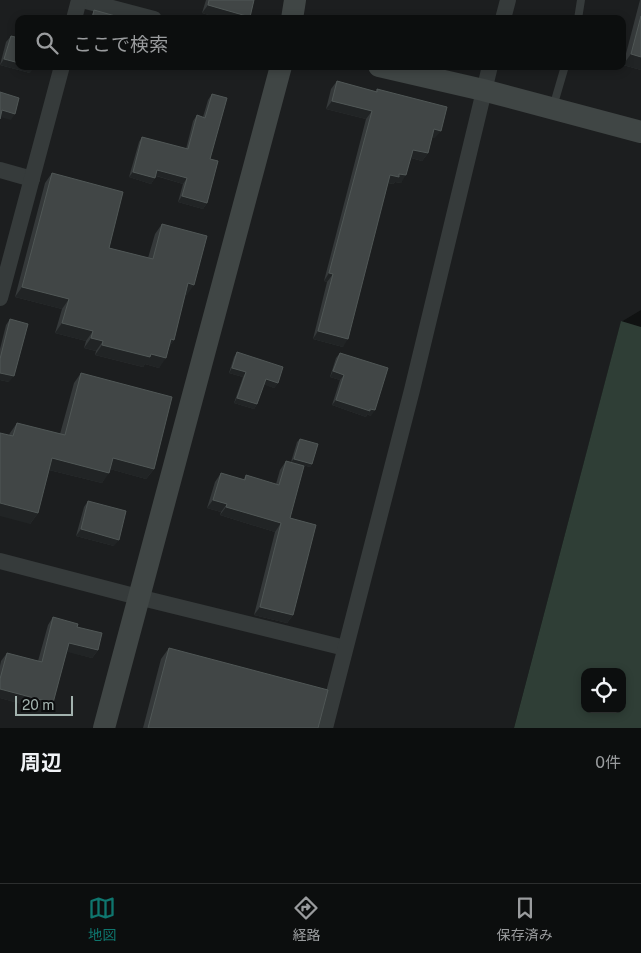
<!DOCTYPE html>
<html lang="ja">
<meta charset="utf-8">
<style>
:root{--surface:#0c0e0e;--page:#1a1c1c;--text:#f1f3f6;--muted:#9a9c9e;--line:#2c2e2e;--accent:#0f766e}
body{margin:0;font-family:"Public Sans","Noto Sans JP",sans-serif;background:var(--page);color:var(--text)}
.controls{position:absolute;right:15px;bottom:15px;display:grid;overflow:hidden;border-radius:10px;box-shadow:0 2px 8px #0003}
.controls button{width:45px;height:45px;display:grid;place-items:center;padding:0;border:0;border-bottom:1px solid var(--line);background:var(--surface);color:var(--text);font:25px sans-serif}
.scale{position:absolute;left:15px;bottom:12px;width:58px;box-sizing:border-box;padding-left:5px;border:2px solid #a2b2ae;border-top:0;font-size:14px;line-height:18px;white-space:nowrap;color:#a2b2ae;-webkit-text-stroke:4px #0b0c0d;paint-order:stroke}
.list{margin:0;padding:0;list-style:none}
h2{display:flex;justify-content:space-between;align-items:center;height:65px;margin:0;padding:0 20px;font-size:21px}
h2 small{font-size:16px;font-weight:400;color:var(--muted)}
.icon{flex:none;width:28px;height:28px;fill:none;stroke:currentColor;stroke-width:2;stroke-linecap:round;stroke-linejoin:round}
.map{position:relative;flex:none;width:641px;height:728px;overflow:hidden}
.search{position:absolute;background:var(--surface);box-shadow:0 2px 8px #0003;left:15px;right:15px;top:15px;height:55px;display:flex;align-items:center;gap:12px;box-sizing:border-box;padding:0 18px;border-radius:10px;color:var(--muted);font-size:19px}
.sheet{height:155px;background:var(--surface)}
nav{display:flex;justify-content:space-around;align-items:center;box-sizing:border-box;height:70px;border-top:1px solid var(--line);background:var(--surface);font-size:14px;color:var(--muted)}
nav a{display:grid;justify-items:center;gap:2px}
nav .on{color:var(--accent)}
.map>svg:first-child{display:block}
</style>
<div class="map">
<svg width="641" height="728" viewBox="0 0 641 728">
<rect width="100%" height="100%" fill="#101212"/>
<!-- built -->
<path fill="#1c1e1f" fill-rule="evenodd" d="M0,0H641V310L621,322L514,728H0ZM19,19H622V66H19Z"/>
<!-- water -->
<path fill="#2f3e36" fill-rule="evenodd" d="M621,321L641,327V728H514ZM585,672H622V709H585Z"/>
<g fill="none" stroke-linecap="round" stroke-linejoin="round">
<!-- lane -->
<g stroke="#363b3b" stroke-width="8">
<polyline points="578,19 581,0"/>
<polyline points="553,107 565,66"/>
</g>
<!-- street -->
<g stroke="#363b3b" stroke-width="16">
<polyline points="82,0 154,19"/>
<polyline points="74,19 79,0"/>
<polyline points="503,19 508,0"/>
<polyline points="0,170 32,179"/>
<polyline points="0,298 62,66"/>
<polyline points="0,561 138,597 345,648"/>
<polyline points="325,728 412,390 490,66"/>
</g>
<!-- secondary -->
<g stroke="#404645" stroke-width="22">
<polyline points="292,19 295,0"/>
<polyline points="379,66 483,90 641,132"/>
<polyline points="104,728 281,66"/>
</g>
</g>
<!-- wall -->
<g fill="#35393a">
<polygon points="206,0 254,0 249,19 222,19 202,13"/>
<polygon points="640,0 641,0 641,70 623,65"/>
<polygon points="94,10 126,19 90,19"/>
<polygon points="11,36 30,73 0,65 6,42"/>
<polygon points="337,81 376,92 377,89 435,138 432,137 428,153 422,161 411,158 401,183 395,182 393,184 388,183 343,347 313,339 327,282 324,281 366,119 326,109 331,89"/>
<polygon points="212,94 210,159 207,203 203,209 178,202 183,184 156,176 151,184 129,177 139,142 142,137 186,149 193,121 197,115 203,117 208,100"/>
<polygon points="52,173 109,248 148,258 155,234 162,224 187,295 185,294 174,340 169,347 159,368 145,364 143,367 95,355 96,351 84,348 86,341 55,333 62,309 15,297 45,183"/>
<polygon points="10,319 9,382 0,380 0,349 6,325"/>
<polygon points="237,352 278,383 274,388 264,384 257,404 254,409 234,403 243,377 229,373 234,357"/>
<polygon points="340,353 371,416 367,414 366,417 332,405 340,380 330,377 336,358"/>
<polygon points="81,373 154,469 146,479 110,469 102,483 49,470 38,513 30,524 9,435 10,433 17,423 60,434 74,383"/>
<polygon points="300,439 312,464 310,467 291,462 297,442"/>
<polygon points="286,461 290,518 293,615 287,623 254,615 275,532 220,515 221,512 207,508 215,482 221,473 243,480 246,475 276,484 280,470"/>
<polygon points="88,501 114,546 76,536 84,507"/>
<polygon points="53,617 77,627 98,650 92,658 66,651 53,703 47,711 0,698 0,666 1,661 7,653 38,661 48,625"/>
<polygon points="169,648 318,728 143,728 161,659"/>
</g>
<!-- shaded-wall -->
<g fill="#212425">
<polygon points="208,5 250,17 249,19 222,19 202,13"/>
<polygon points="631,54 641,57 641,70 623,65"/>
<polygon points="4,59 19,63 19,66 34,67 30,73 0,65"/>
<polygon points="332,101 372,111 366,119 326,109"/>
<polygon points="2,110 15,114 11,120 0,117"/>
<polygon points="434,129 441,131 435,138 429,137"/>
<polygon points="413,150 428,153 422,161 408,157"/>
<polygon points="157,170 187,178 183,184 154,175"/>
<polygon points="133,172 155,178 151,184 129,177"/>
<polygon points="399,174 406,175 401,183 395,182 393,184 384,182 390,175"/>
<polygon points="182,196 207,203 203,209 178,202"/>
<polygon points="329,273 333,274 327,282 324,281"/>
<polygon points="188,283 194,285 187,295 181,293"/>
<polygon points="22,287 69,299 62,309 15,297"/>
<polygon points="62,323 93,331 86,341 55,333"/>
<polygon points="318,331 348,339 343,347 313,339"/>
<polygon points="91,338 103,341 96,351 84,348"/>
<polygon points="171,339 174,340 167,350"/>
<polygon points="102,345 151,354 166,358 159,368 145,364 143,367 95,355"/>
<polygon points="232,368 246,372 243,377 229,373"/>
<polygon points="333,371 344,375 340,380 330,377"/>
<polygon points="0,373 14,376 9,382 0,380"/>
<polygon points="266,379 278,383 274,388 262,384"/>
<polygon points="237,398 257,404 254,409 234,403"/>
<polygon points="336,400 370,409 375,410 371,416 367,414 366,417 332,405"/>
<polygon points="52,458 109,473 102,483 45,469"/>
<polygon points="113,458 154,469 146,479 106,468"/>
<polygon points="294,459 312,464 310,467 291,462"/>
<polygon points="213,500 227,504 221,512 207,508"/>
<polygon points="0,503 38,513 30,524 0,516"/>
<polygon points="226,507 281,523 275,532 220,515"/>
<polygon points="81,529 119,540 114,546 76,536"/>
<polygon points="260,607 293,615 287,623 254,615"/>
<polygon points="69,643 98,650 92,658 63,651"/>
<polygon points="0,689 53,703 47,711 0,698"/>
</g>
<!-- building -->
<g fill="#414646" stroke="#505756">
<polygon points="209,0 254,0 250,17 208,5"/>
<polygon points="94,10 126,19 92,19"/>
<polygon points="641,16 641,57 631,54"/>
<polygon points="11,36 19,38 19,63 4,59"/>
<polygon points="337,81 377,92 377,89 447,107 441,131 434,129 428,153 413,150 406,175 399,174 399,177 390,175 348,339 318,331 333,274 329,273 372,111 332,101"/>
<polygon points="0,92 19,98 15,114 2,110 0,119"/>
<polygon points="212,94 227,98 210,159 218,161 207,203 182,196 187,178 157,170 155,178 133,172 142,137 188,149 197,115 205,118"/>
<polygon points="52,173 123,192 109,248 153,259 162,224 207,236 194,285 188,283 174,340 171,339 166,358 151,354 150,357 102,345 103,341 91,338 93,331 62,323 69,299 22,287"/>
<polygon points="10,319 28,324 14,376 0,373 0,359"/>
<polygon points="237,352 283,367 278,383 266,379 257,404 237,398 246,372 232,368"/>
<polygon points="340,353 388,368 375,410 370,409 370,411 336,400 344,375 333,371"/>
<polygon points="81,373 172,397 154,469 113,458 109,473 52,458 38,513 0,503 0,433 13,436 17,423 65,435"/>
<polygon points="300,439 318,444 312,464 294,459"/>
<polygon points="286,461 304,466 290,518 316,525 293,615 260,607 281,523 226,507 227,504 213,500 221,473 245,480 246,475 279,485"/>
<polygon points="88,501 126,511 119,540 81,529"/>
<polygon points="53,617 78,624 77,627 102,633 98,650 69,643 53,703 0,689 0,679 7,653 42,662"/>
<polygon points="169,648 328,690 318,728 148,728"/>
</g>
</svg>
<div class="controls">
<button><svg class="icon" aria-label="locate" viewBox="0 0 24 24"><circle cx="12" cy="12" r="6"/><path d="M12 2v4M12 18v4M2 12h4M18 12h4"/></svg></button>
</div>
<div class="scale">20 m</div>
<div class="search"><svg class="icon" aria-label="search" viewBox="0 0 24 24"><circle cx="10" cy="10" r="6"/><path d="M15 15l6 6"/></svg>ここで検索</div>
</div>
<section class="sheet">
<h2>周辺<small>0件</small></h2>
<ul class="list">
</ul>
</section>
<nav>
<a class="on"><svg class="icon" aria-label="map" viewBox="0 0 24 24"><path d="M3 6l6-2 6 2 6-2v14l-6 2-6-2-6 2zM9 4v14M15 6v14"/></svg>地図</a>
<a><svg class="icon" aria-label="directions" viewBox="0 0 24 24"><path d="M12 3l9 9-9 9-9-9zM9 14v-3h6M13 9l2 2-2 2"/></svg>経路</a>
<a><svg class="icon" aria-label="saved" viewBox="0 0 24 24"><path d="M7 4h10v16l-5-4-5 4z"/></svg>保存済み</a>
</nav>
